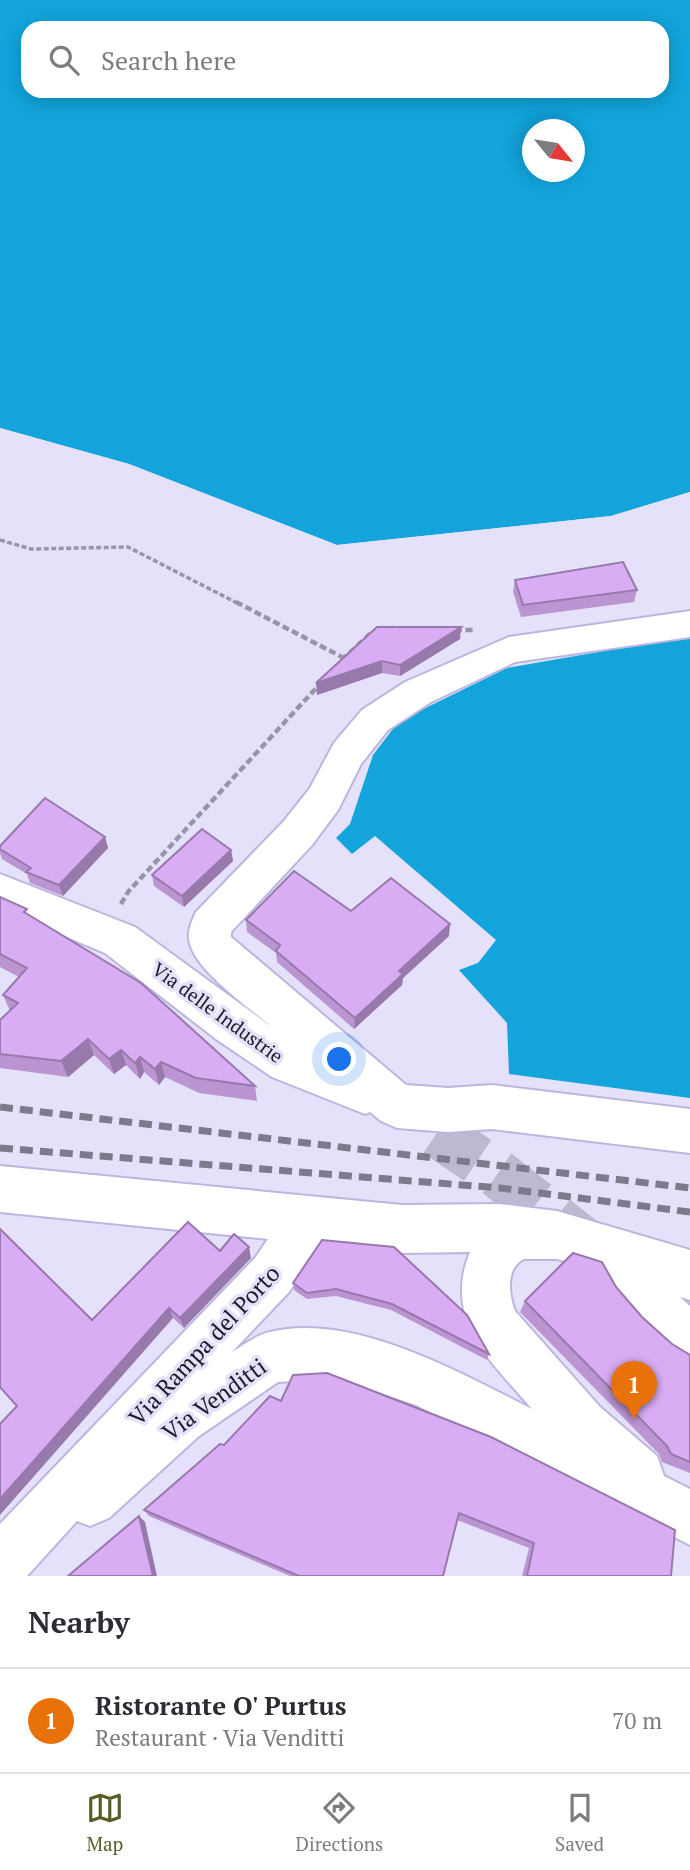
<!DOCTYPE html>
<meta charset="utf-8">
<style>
:root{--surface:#fff;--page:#f2f2f3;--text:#2b2b33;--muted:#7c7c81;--line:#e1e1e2;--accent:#595c29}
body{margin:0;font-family:"PT Serif",serif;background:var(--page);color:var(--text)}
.compass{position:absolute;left:522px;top:119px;width:63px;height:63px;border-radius:50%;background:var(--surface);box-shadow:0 4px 18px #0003;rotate:120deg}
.you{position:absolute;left:340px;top:1060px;width:24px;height:24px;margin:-18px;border:5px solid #fff;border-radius:50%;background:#1a73e8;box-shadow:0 0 0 10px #1a73e833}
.badge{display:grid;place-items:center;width:46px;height:46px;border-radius:50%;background:var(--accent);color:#fff;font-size:23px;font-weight:700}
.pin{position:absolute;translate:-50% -58px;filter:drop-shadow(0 2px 4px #0008)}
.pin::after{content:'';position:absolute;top:37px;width:24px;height:21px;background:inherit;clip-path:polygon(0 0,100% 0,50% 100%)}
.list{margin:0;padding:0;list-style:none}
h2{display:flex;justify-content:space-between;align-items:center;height:91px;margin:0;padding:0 28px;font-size:30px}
h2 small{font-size:23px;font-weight:400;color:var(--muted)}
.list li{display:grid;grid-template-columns:46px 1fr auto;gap:21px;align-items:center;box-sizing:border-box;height:105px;padding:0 28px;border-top:2px solid var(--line)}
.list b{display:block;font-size:26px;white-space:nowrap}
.list p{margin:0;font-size:23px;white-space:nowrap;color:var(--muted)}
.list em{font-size:23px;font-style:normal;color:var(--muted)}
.icon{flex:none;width:38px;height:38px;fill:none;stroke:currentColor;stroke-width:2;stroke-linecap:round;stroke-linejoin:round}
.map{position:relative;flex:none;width:690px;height:1576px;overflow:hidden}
.search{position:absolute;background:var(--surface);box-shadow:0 4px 18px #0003;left:21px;right:21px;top:21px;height:77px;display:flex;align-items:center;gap:18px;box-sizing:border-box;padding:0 24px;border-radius:21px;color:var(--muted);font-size:26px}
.sheet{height:196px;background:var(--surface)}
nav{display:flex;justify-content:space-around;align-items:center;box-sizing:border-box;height:98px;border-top:2px solid var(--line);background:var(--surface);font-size:19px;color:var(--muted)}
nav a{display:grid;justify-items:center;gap:4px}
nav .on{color:var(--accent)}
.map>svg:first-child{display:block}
</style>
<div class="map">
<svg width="690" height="1576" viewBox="0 0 690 1576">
<rect width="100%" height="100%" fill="#e5e1fa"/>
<!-- water -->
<g fill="#12a4db" fill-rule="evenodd">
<path d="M0,0H690V492L611,516L337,545L129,464L0,428ZM28,28H662V91H28ZM532,130H574V172H532Z"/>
<polygon points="690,636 690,1098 509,1074 507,1023 459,970 478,963 496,940 375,836 352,854 336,838 350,824 373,755 399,721 507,668"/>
</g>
<!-- pier -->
<polygon fill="#e5e1fa" points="0,428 129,464 337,545 611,516 690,492 690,496 611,520 337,549 127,467 0,432"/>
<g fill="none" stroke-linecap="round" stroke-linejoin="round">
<!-- minor-tunnel -->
<polyline stroke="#bdb9d0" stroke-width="49" stroke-dasharray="49 24" stroke-linecap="butt" points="437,1133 498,1174 584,1242"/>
<!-- minor casing -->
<g stroke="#bcb6de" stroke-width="4">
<g id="minor">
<path d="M690,611V637L515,662L431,702L388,730L361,764L338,810L312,845L231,932V937L406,1085L448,1088L492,1085L690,1109V1153L492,1129L448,1132L397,1128L381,1121L370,1112L365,1114L272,1077L216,1039L105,953L0,909V874L135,927L272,1027C250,1008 192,969 189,939C188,929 192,921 196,912L284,821L310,788L334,743L362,710L405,682L509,637Z"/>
<path d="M0,1166L402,1205L499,1204L557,1211L690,1250V1300L680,1297L690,1306V1367C662,1356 605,1300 597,1271L557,1259H524C505,1268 509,1295 515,1311L600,1407L657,1456L664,1476L690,1489V1545L416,1405L337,1379L278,1382L199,1436L109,1518L90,1526L77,1521L27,1576H0V1524L255,1258L268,1239L0,1212ZM321,1244L402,1253L470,1252C442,1320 492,1362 532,1409C460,1373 354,1312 270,1332C256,1335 244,1345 232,1352L289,1292Z"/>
</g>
</g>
<!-- path-far1 -->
<polyline stroke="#9894a9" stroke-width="3.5" stroke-dasharray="5 2.5" stroke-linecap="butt" points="0,540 31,549 128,547 239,604"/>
<!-- path -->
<g stroke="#9894a9" stroke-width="4.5" stroke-dasharray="7 3.5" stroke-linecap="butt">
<polyline points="236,602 344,658"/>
<polyline points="455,630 474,630"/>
<polyline points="342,660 371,633 394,627"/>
<polyline points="121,904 128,892 319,685"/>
</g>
<!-- minor -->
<use href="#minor" fill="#fff" fill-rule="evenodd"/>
<!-- rail -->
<g stroke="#7e7a8e" stroke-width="7" stroke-dasharray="13 7" stroke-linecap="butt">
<polyline points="0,1107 690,1188"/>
<polyline points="0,1148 500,1188 690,1212"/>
</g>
</g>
<!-- wall -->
<g fill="#bb95d2">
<polygon points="515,580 637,590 634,602 521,617 513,592"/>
<polygon points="377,627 460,639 400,676 382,673 317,695"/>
<polygon points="105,837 108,848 63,896 30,883 27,874 2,859 0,853 0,846"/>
<polygon points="231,850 233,861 184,907 154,886 152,875"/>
<polygon points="0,897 30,916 255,1086 257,1101 199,1093 165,1077 159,1085 144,1072 140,1079 126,1065 114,1074 94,1055 68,1077 0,1068 0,1020 10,1011 3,995 19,977 0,967"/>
<polygon points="351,911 449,936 403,978 402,985 354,1029 277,962 276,953 247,932 246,920"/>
<polygon points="322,1240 489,1354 487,1360 391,1310 336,1296 307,1299 294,1290 293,1283"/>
<polygon points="220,1251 251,1258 184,1328 173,1318 92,1320"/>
<polygon points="616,1287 642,1317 672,1344 690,1355 690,1473 662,1462 659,1454 520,1312 525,1301"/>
<polygon points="224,1445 671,1576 522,1576 529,1548 457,1520 443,1576 290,1576 149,1516 144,1510"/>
</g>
<!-- shaded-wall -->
<g fill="#9879ab">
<polygon points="461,627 460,639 400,676 400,665"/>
<polygon points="382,661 382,673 317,695 316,683"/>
<polygon points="105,837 108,848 63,896 59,885"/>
<polygon points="231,850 233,861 184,907 182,896"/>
<polygon points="450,924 449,936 403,978 402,985 354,1029 355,1018 399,971"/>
<polygon points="88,1039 94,1055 68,1077 61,1061"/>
<polygon points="121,1050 126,1065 114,1074 109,1059"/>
<polygon points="140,1057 144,1072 140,1079 135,1063"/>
<polygon points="161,1062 165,1077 159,1085 155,1069"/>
<polygon points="249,1247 251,1258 184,1328 180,1318"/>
<polygon points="169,1308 173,1318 0,1515 0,1499"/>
<polygon points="139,1516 145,1522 157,1576 153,1576"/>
</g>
<!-- building -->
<g fill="#d9adf4" stroke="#9879ab" stroke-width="2">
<polygon points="623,562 637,590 523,605 515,580"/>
<polygon points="377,627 461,627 400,665 382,661 316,683"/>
<polygon points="45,798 105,837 59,885 26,872 31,868 0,849 0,846"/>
<polygon points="202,829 231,850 182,896 152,875"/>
<polygon points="294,871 351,911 391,878 450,924 399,971 403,974 355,1018 276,951 280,945 246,920"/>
<polygon points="0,897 27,909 24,912 141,983 255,1086 196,1078 161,1062 155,1069 140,1057 135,1063 121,1050 109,1059 88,1039 61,1061 0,1054 0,1020 18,1003 3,995 27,968 0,954"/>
<polygon points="188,1222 220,1251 234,1234 249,1247 180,1318 169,1308 0,1499 0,1424 17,1406 0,1387 0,1229 92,1320"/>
<polygon points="322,1240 394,1247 467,1315 489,1354 392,1304 336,1289 307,1293 293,1283"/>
<polygon points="573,1253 602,1262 616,1287 642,1317 672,1344 690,1355 690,1462 671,1454 667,1446 525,1301"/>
<polygon points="327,1373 491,1437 675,1530 671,1576 527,1576 534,1543 459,1513 443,1576 299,1576 144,1510 220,1444 224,1445 270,1396 281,1401 293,1375"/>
<polygon points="139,1516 153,1576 68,1576"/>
</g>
<g text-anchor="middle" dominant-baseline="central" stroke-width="7" stroke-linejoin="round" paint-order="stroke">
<!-- street labels -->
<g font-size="19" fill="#1d1a29" stroke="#e5e1fa">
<text transform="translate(218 1012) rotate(36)">Via delle Industrie</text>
</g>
<!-- near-street labels -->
<g font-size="23" fill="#1d1a29" stroke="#e5e1fa">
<text transform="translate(204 1345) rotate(-47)">Via Rampa del Porto</text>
<text transform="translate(214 1399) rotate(-36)">Via Venditti</text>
</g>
</g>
</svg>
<svg class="compass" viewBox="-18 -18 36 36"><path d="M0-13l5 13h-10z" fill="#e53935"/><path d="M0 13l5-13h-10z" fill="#7c7c81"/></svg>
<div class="you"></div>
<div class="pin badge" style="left:634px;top:1419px;background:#e8710a">1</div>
<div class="search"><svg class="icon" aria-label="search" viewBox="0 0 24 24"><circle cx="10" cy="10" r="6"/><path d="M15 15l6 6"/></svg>Search here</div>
</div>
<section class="sheet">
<h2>Nearby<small></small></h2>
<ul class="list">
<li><span class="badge" style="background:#e8710a">1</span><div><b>Ristorante O' Purtus</b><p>Restaurant · Via Venditti</p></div><em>70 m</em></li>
</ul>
</section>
<nav>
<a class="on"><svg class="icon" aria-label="map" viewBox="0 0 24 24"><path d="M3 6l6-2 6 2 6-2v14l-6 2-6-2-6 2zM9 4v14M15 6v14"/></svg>Map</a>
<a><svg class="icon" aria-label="directions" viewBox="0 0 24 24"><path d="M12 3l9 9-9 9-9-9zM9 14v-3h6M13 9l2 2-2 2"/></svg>Directions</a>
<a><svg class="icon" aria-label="saved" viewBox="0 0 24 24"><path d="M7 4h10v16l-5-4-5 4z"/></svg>Saved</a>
</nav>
